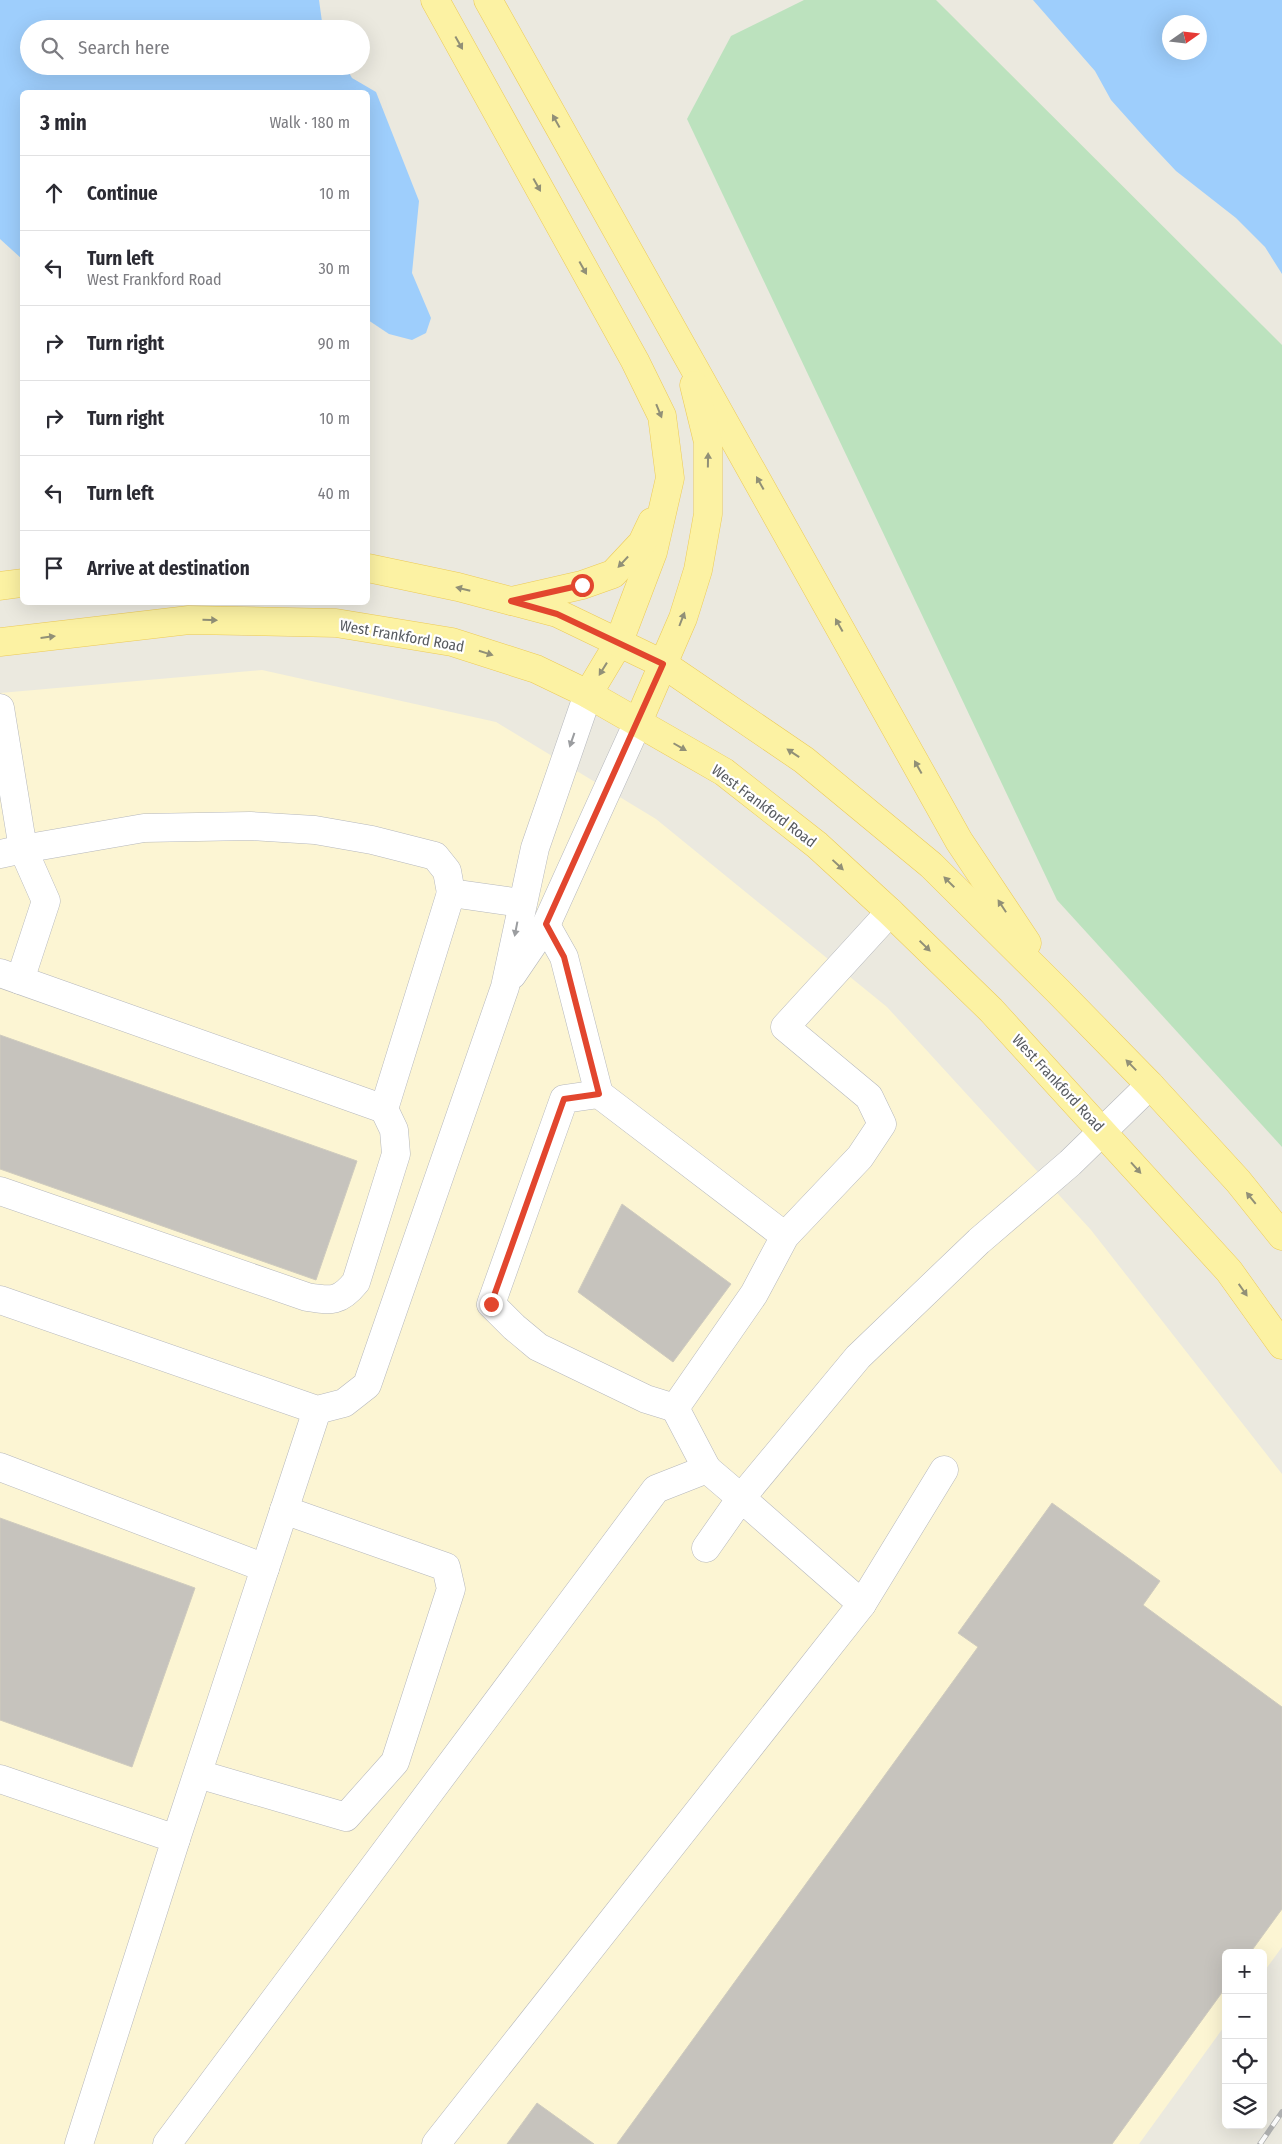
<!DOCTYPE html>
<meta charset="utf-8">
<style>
:root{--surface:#fff;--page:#f2f2f3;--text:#2b2b33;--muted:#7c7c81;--line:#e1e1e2}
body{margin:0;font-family:"Fira Sans Condensed",sans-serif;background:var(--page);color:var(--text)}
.controls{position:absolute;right:15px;bottom:15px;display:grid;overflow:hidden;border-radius:8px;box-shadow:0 5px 20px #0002}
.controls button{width:45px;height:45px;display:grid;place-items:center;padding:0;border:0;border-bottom:1px solid var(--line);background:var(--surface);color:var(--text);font:25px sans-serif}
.compass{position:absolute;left:1162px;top:15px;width:45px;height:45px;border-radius:50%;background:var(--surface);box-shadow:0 5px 20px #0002;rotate:76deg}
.stop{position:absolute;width:15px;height:15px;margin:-11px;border:4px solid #e2462e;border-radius:50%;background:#fff}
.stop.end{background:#e2462e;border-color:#fff;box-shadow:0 1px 5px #0008}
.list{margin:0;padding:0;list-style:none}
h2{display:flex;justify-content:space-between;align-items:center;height:65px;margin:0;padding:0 20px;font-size:21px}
h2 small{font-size:16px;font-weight:400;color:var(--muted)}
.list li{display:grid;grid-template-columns:32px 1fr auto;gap:15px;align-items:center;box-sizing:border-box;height:75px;padding:0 20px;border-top:1px solid var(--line)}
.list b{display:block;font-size:19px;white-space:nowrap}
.list p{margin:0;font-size:16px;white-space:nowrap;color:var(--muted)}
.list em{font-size:16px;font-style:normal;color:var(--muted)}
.icon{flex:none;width:28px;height:28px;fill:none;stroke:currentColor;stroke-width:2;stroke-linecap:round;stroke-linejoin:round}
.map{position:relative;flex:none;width:1282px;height:2144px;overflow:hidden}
.search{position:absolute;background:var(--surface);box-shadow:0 5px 20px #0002;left:20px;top:20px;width:350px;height:55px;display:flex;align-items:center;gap:12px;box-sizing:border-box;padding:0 18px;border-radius:28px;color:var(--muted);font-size:19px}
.panel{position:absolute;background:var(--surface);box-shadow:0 5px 20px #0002;left:20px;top:90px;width:350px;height:515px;border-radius:8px}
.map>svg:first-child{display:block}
</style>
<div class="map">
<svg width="1282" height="2144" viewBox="0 0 1282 2144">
<rect width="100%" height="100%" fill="#ebe9df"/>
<!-- commercial -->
<polygon fill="#fcf5d3" points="262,670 496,722 656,819 887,1007 1091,1230 1282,1474 1282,1947 1263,1973 1263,1953 1226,1953 1226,2024 1139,2144 0,2144 0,693"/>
<!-- green -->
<polygon fill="#bce2be" points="804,0 936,0 1282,345 1282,1147 1057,900 687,119 731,36"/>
<!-- water -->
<g fill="#9ecefc" fill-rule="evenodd">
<polygon points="0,0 319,0 323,29 29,29 29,66 345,66 352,78 376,92 419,201 412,273 431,318 426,333 412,340 389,334 368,320 368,92 22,92 22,259 0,239"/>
<path d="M1033,0H1282V274L1265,247L1236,218L1176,171L1145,138L1111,100L1095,71ZM1170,22H1200V52H1170Z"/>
</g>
<!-- building -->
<g fill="#c6c3bd" stroke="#cfcbbe">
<polygon points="0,1035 357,1161 316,1280 0,1169"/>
<polygon points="622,1204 731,1284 673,1362 578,1292"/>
<polygon points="1052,1503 1160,1581 1143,1605 1282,1707 1282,1909 1250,1953 1226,1953 1226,1987 1112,2144 617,2144 978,1647 958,1633"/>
<polygon points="0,1518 195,1588 132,1767 0,1720"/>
<polygon points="537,2103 594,2144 507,2144"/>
</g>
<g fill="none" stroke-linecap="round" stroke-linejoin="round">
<!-- minor casing -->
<g stroke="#b5b7bc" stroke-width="29">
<g id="minor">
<polyline points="0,708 23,849 144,828 250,826 315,830 372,840 435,856 447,871 451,893 522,903"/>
<polyline points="0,854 23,849 46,901 20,980"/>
<polyline points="546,925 564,957 599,1094"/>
<polyline points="0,973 384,1109"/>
<polyline points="512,975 546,925 638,722"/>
<path d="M0,1191L307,1297C332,1301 340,1302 356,1282L396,1154L394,1130L384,1109L451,893"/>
<polyline points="785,1236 754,1294 675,1408 646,1399 538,1347 514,1327 491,1304 564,1099 599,1094 785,1236 860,1157 882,1124 869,1097 785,1027 890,912"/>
<polyline points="0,1300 317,1410 344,1403 367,1385 505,987 535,848 588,694"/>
<polyline points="675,1408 707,1469"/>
<polyline points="0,1467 265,1568"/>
<polyline points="706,1548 741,1498 862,1604"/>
<polyline points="198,1774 346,1817 395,1762 451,1589 446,1567 284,1510"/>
<polyline points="0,1779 176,1839 79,2144"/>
<polyline points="176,1839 317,1410"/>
<polyline points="167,2144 656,1489 707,1469 741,1498 858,1357 979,1241 1070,1163 1150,1085"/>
<polyline points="436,2144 862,1604 944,1470"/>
</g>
</g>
<!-- major casing -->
<g stroke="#ecca57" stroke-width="29">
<g id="major">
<polyline points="435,0 635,361 662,416 670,478 653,552 618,644 588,694"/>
<polyline points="488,0 959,841 1027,943"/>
<polyline points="368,568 458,587 557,613 663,664 804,760 931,865 1058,991 1150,1085 1238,1181 1282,1236"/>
<polyline points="0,586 22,583"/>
<polyline points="512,601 582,585 613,574 642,543 652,522"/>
<polyline points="0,642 189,620 336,623 452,642 536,669 588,694 724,772 817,845 890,912 991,1010 1229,1271 1282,1345"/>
<polyline points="638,722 683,618 698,570 708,514 708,442 694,385"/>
</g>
</g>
<!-- minor -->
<use href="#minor" stroke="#fff" stroke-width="28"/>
<!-- major -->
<use href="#major" stroke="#fcf2a3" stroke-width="28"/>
<!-- rail casing -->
<g stroke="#b1b2b2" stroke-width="5.5">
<polyline id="rail" points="1260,2144 1282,2112"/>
</g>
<!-- rail -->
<use href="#rail" stroke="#fff" stroke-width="4" stroke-dasharray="11" stroke-linecap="butt"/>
</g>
<!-- one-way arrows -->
<defs><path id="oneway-solid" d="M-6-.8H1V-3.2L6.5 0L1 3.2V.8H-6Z" transform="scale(1.25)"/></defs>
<g fill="#919077">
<use href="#oneway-solid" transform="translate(459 43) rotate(61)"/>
<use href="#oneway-solid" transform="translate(556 121) rotate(-119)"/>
<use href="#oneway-solid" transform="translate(537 185) rotate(61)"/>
<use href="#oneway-solid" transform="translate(583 268) rotate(61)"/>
<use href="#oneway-solid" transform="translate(659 411) rotate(68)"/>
<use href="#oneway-solid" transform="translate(708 460) rotate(-89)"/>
<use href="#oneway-solid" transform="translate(760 483) rotate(-119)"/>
<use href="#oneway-solid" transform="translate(623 562) rotate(133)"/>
<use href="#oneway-solid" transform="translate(463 589) rotate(-166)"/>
<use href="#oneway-solid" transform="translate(682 619) rotate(-69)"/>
<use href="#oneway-solid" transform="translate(210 620) rotate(1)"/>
<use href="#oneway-solid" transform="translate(839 625) rotate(-119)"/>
<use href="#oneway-solid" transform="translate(48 637) rotate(-7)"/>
<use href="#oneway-solid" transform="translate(486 653) rotate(18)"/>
<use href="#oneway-solid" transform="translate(603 669) rotate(122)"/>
<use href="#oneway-solid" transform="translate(680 747) rotate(30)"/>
<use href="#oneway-solid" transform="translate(793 753) rotate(-146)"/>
<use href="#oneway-solid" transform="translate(918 767) rotate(-119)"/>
<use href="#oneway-solid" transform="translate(838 865) rotate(43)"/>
<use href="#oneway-solid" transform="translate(949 882) rotate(-135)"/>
<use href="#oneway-solid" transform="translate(1002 906) rotate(-123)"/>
<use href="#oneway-solid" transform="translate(925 946) rotate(44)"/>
<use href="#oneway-solid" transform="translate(1131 1065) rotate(-134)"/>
<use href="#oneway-solid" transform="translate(1136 1168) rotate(48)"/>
<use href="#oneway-solid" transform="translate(1251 1198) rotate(-129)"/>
<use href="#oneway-solid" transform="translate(1243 1290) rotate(55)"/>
</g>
<g fill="#9b9da0">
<use href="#oneway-solid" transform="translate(572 740) rotate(109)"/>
<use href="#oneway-solid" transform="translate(516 929) rotate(101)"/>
</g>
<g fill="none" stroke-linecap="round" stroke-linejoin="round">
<!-- route -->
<polyline stroke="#e2462e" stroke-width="6" points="491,1304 564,1099 599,1094 564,957 546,924 663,664 557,614 511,601 582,585"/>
</g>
<g text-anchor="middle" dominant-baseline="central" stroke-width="4.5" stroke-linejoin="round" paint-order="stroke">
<!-- street labels -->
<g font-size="15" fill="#585b60" stroke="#fff">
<text transform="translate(402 636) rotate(10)">West Frankford Road</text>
<text transform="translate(764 806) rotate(37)">West Frankford Road</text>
<text transform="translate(1058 1083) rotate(47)">West Frankford Road</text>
</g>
</g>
</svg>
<div class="controls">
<button>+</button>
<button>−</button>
<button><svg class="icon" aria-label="locate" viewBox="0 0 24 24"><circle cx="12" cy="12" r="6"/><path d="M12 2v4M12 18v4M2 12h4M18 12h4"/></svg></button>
<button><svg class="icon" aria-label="layers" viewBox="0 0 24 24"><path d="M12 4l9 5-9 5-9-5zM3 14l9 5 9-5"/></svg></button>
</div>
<svg class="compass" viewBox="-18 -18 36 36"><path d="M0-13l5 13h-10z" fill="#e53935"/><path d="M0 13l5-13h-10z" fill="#7c7c81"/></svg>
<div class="stop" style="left:582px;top:585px"></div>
<div class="stop end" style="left:491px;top:1304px"></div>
<div class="search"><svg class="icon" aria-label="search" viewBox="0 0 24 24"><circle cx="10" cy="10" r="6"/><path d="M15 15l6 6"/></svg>Search here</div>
<section class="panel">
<h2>3 min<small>Walk · 180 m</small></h2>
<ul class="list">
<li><svg class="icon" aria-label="ahead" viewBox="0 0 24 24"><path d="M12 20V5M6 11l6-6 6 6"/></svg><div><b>Continue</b></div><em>10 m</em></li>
<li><svg class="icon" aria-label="left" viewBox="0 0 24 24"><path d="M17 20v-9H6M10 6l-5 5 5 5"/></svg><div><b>Turn left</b><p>West Frankford Road</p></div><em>30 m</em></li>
<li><svg class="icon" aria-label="right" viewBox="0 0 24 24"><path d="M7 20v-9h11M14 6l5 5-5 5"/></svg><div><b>Turn right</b></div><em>90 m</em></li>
<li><svg class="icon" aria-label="right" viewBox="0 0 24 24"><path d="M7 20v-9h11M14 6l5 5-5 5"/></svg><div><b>Turn right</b></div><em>10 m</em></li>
<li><svg class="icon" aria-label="left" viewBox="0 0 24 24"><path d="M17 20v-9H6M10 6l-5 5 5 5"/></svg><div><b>Turn left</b></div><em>40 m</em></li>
<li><svg class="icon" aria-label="arrive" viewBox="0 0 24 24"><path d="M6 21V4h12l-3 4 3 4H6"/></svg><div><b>Arrive at destination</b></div></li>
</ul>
</section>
</div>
